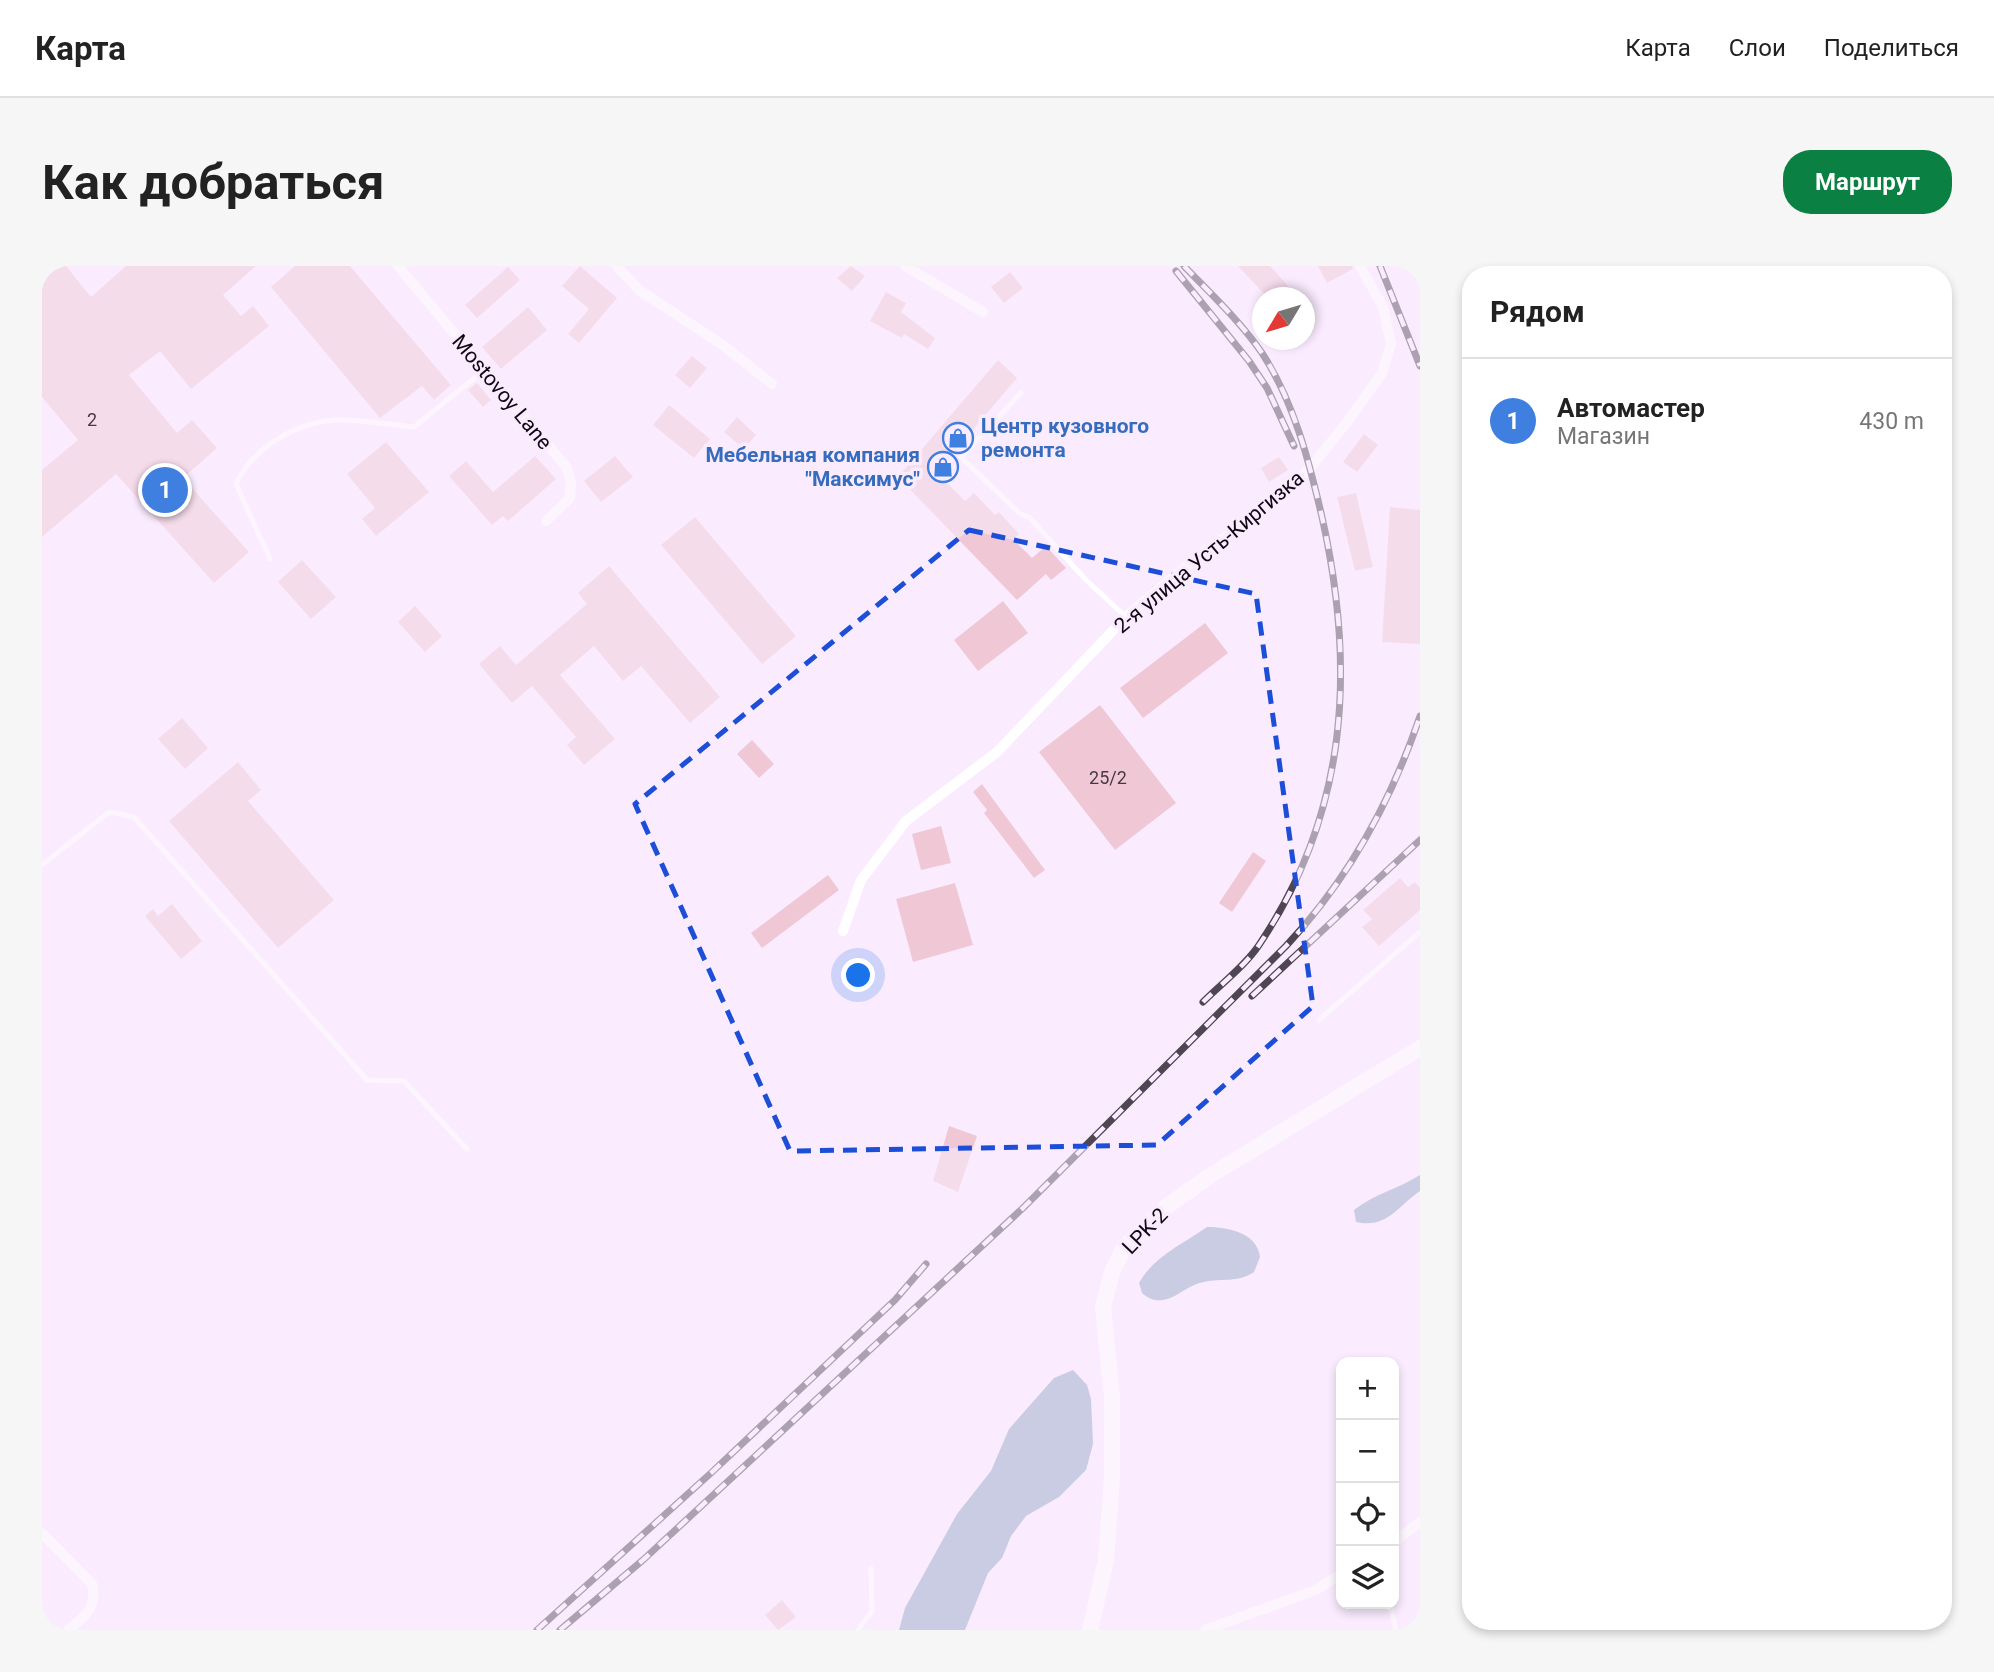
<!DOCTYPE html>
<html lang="ru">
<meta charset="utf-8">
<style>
:root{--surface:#fff;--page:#f6f6f6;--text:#222;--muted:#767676;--line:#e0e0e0;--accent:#0b8043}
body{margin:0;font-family:Roboto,sans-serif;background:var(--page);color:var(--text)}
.controls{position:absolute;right:21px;bottom:21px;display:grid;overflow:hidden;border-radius:14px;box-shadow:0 4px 10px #0003}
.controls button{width:63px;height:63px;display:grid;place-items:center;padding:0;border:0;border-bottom:2px solid var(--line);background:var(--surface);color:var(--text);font:35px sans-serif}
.compass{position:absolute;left:1210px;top:21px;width:63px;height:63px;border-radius:50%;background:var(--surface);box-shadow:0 4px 10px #0003;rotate:232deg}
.you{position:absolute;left:817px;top:710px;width:24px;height:24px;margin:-18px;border:5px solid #fff;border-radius:50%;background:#1a73e8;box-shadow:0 0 0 10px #1a73e833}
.badge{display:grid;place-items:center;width:46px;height:46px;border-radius:50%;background:var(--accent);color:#fff;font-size:23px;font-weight:700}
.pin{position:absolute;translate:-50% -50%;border:4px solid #fff;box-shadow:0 2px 7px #0006}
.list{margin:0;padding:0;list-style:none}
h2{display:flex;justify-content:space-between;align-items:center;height:91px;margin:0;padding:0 28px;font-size:30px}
h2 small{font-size:23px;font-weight:400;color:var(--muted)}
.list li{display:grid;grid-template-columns:46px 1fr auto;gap:21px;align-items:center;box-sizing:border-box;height:126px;padding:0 28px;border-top:2px solid var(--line)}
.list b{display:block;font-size:26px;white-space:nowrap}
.list p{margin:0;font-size:23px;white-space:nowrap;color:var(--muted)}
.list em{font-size:23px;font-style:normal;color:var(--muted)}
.icon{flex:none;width:38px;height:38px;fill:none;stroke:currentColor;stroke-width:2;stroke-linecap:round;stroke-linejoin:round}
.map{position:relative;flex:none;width:1378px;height:1364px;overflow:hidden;border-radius:28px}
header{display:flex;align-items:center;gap:42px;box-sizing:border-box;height:98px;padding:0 35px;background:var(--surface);border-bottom:2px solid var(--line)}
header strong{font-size:33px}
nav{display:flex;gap:38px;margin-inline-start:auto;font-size:24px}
.intro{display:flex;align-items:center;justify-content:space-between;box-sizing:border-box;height:168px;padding:0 42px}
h1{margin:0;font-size:49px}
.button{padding:18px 32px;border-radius:28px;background:var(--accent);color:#fff;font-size:24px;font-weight:700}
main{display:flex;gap:42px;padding:0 42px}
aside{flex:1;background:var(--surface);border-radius:28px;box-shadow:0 4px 10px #0003}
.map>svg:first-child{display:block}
</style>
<header>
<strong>Карта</strong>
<nav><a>Карта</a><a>Слои</a><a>Поделиться</a></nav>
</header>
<div class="intro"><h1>Как добраться</h1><a class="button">Маршрут</a></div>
<main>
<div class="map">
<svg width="1378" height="1364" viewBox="0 0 1378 1364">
<rect width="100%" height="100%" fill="#faecfe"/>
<!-- water -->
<g fill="#91a4c4">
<path d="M1378,909V925C1356,940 1345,963 1314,956L1312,944C1332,928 1356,923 1378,909Z"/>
<path d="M1165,961C1185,961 1215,966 1218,991L1212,1006C1195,1017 1181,1012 1162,1016C1147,1018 1135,1032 1121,1034C1112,1035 1107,1033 1100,1027L1097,1017C1112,990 1141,978 1165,961Z"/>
<polygon points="1031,1104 1045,1119 1049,1133 1051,1178 1044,1204 1017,1231 984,1250 969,1270 960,1292 946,1307 923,1364 857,1364 863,1342 915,1248 949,1205 967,1163 1012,1112"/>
</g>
<!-- building -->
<g fill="#f0c8d5">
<polygon points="0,0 24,0 49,31 84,0 214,0 181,29 199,50 211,40 227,60 149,123 118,85 87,109 135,167 150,154 175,182 141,212 207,286 172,317 74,208 0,271 0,204 36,174 0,131"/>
<polygon points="253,0 308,0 409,119 392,134 380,120 338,152 229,21"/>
<polygon points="538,0 575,32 537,77 526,68 547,43 520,20"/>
<polygon points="809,0 823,10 810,25 795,12"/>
<polygon points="1196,0 1228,0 1257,32 1226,32"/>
<polygon points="1276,0 1310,0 1311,3 1285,17"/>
<polygon points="466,1 478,14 435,52 423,39"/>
<polygon points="968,6 981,22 962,37 949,21"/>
<polygon points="844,26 864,37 859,46 893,72 886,83 862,68 860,72 828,55"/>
<polygon points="486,41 505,64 459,103 440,81"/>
<polygon points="650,90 665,102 648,122 633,109"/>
<polygon points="956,94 975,112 905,194 911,200 899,211 923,235 932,227 953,249 957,246 977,268 971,273 990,292 1004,280 1024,302 1009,314 1004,308 975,334 856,211"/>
<polygon points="435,117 449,134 441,141 426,124"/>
<polygon points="627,139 668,173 652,192 611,159"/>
<polygon points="695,151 714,169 702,183 682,166"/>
<polygon points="1322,168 1336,179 1315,206 1301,196"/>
<polygon points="344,176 387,226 334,270 320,253 333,242 305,208"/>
<polygon points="493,190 514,213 466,255 461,250 450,259 407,210 424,195 451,226"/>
<polygon points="573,190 591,211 559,236 542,215"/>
<polygon points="1237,191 1246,204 1227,216 1219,202"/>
<polygon points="1314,227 1331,301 1313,305 1295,231"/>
<polygon points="1348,241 1378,244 1378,378 1340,376"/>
<polygon points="653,251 754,370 720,398 619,279"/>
<polygon points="260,294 294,331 269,353 236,316"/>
<polygon points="567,300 678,431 648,457 599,400 581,415 552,380 518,409 573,473 542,499 525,479 534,471 490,420 470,437 437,398 458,380 474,399 545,338 536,327"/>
<polygon points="961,335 986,367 936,405 912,374"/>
<polygon points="373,340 400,370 383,386 356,356"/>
<polygon points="1163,357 1186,387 1101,452 1078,422"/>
<polygon points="1058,439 1134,537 1073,584 997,486"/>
<polygon points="140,452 166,482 143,503 116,473"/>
<polygon points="710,474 732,498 717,512 695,488"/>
<polygon points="196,496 219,524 206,535 292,634 236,682 127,555"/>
<polygon points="940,518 1003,604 992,612 942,547 945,544 931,526"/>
<polygon points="899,560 909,597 879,604 870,568"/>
<polygon points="1211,586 1224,595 1190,646 1177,637"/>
<polygon points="786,609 797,624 720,682 709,667"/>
<polygon points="1358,612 1366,621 1373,616 1378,622 1378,644 1337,680 1320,661 1330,653 1321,644"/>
<polygon points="913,617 931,679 871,696 854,633"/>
<polygon points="130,638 160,675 139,693 103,650 111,643 116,650"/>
<polygon points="907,860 935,870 916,926 891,915"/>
<polygon points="740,1334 754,1351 736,1364 723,1349"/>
</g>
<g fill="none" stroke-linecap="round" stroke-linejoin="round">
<!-- lane -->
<g stroke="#fff" stroke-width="5">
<polyline points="979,127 919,191 977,247 988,252 1043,313 1084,351"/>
<path d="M228,293L194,218C211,181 255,156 295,154C320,153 347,159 372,161L441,105"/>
<polyline points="0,599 67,546 92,551 325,814 362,815 425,883"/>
<polyline points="1277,754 1378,666"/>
<polyline points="1348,1338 1354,1364"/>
<polyline points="816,1364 830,1345 829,1302"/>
</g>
<!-- street -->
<g stroke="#fff" stroke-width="10">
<polyline points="356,0 525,202 529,218 528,232 504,255"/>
<polyline points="575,0 597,24 682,80 730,118"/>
<polyline points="863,0 941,46"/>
<polyline points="801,665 819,614 864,555 955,486 1084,351 1165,283 1210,254 1268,202 1306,155 1340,107 1349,78 1341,41 1318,0"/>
<path d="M0,1267L50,1318C56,1341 43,1351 26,1364"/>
<polyline points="1352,1276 1378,1256"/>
<polyline points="1163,1364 1274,1324 1299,1308"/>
</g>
<!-- secondary -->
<polyline stroke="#fff" stroke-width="16" points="1048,1364 1064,1294 1070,1211 1070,1131 1061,1041 1070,1006 1082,981 1124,941 1169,909 1378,782"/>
<!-- rail casing -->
<g stroke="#4e4652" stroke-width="7">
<g id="rail">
<path d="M1142,0C1169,28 1198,55 1220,87C1252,136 1267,195 1280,251C1314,403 1306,547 1217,679C1203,700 1179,718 1161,736"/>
<polyline points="1338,0 1378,100"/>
<polyline points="1134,5 1207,95 1225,122 1252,180"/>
<polyline points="1210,730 1378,574"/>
<polyline points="495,1364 669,1207 853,1034 884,998"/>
<path d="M518,1364L601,1294L981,942L1244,680C1306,614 1349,536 1378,450"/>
</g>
</g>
<!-- rail -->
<use href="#rail" stroke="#faecfe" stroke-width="4.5" stroke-dasharray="13" stroke-linecap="butt"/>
</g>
<!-- marked area -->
<path d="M0 0H1378V1364H0ZM927,264L1214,328L1271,740L1115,879L748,885L593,538Z" fill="#faecfe" fill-opacity=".55" fill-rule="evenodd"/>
<path fill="none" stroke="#1d4ed8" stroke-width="5" stroke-dasharray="14 9" stroke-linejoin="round" d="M927,264L1214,328L1271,740L1115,879L748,885L593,538Z"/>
<!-- icons -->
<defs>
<g id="shop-ring" transform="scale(1.575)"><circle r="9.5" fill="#faecfe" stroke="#3f7fe0" stroke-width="1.5"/><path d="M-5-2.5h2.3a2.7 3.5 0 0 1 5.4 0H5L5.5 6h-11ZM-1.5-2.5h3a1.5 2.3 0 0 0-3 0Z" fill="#3f7fe0"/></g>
</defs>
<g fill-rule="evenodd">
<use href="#shop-ring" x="916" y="172"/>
<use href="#shop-ring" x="901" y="201"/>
</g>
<g text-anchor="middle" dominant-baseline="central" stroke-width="7" stroke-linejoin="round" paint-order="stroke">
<!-- number labels -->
<g font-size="18" fill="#473843">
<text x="50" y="153">2</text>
<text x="1066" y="511">25/2</text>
</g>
<!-- street labels -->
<g font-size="21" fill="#0f0812" stroke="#faecfe">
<text transform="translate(460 126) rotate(50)">Mostovoy Lane</text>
<text transform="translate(1167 286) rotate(-40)">2-я улица Усть-Киргизка</text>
<text transform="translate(1103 965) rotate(-46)">LPK-2</text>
</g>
<!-- shop labels -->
<g font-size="21" font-weight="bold" fill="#366cbe" stroke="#faecfe" text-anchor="start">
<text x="939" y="160">Центр кузовного<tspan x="939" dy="24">ремонта</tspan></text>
<text x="878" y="189" text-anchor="end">Мебельная компания<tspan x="878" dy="24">"Максимус"</tspan></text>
</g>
</g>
</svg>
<div class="controls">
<button>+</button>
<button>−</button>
<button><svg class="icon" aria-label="locate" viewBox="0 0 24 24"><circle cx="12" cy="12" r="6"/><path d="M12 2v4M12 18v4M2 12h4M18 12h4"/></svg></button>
<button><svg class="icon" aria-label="layers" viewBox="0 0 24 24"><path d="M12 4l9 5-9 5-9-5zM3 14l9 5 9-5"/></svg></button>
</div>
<svg class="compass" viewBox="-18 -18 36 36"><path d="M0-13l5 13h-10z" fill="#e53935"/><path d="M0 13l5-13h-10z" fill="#767676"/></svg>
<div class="you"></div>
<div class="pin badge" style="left:123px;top:224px;background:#3f7fe0">1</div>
</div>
<aside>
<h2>Рядом<small></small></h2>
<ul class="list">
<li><span class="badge" style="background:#3f7fe0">1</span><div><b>Автомастер</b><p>Магазин</p></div><em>430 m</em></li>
</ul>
</aside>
</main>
